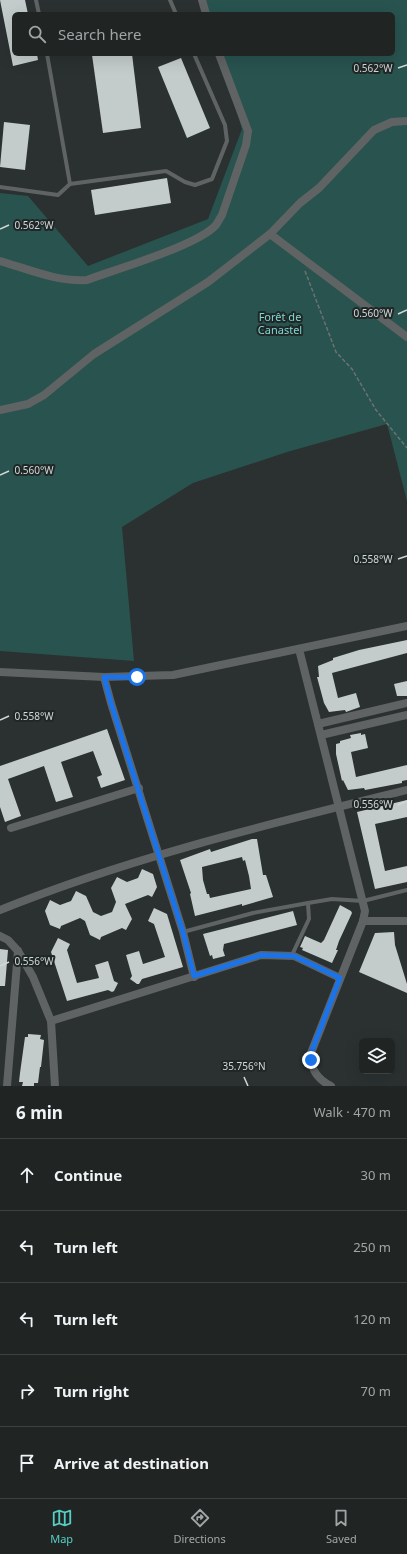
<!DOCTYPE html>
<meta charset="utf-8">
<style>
:root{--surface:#202524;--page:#282d2c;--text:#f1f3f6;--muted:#a2a5a6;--line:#3d4241;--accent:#55cec4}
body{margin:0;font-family:"Noto Sans",sans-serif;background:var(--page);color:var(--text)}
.controls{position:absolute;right:12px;bottom:12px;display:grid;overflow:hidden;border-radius:6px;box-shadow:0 4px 16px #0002}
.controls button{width:36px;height:36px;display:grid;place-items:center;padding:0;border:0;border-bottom:1px solid var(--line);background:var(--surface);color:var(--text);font:20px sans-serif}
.stop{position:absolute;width:12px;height:12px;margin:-9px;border:3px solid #1a73e8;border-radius:50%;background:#fff}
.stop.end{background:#1a73e8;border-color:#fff;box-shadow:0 1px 4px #0008}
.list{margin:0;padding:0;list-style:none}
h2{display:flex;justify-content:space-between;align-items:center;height:52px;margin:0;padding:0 16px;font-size:17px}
h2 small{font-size:13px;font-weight:400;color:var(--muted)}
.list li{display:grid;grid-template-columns:26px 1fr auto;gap:12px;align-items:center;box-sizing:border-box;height:72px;padding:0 16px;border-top:1px solid var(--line)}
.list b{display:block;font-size:15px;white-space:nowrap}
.list em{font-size:13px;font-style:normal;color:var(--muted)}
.icon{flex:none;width:22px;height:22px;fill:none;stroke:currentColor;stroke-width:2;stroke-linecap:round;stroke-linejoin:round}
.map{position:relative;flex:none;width:407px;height:1086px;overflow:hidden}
.search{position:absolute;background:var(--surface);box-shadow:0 4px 16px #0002;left:12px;right:12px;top:12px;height:44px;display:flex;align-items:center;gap:10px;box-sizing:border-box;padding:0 14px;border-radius:6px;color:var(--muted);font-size:15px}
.sheet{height:412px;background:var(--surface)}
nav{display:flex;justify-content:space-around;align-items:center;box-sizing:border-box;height:56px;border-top:1px solid var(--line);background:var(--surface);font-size:11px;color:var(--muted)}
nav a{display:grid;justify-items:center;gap:2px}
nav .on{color:var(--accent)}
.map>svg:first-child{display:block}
</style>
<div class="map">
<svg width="407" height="1086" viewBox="0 0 407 1086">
<rect width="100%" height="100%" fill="#2a3130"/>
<!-- green -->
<polygon fill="#28534f" points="203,0 407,0 407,501 387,424 287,452 193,483 122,527 134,661 0,651 0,193 28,196 88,266 208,219 242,129 219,54 393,54 393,14 207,14"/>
<!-- building -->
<g fill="#c3cccb" fill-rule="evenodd">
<polygon points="0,0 25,0 28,14 14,14 14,54 37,54 38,60 13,66"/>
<polygon points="132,54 141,128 103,133 92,55"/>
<polygon points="181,58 210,128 187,138 158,67"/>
<polygon points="4,122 30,125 25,170 0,167"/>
<polygon points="167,178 171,203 95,215 91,190"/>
<polygon points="407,640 407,653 332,673 338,698 356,693 360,707 346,712 345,710 329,712 324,703 317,677 319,677 318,666 333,660 333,658 359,650"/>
<polygon points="407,681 407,696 397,696 394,684"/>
<polygon points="107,729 125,780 101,788 97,777 102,775 93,751 61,762 73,797 56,802 44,766 8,779 21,816 5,822 0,807 0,766"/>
<polygon points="361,733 361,735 365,734 368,748 351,752 356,777 407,765 407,780 402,781 402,783 365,790 364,788 348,790 343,780 342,781 336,754 336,744 340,743 340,741 351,738 350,735"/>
<polygon points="407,800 407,817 375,824 385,871 407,866 407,882 375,889 357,812"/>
<path d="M252,839H257L263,875H266L273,897L242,906V904L195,916L190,894L191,893L180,860L210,849L211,852ZM242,857L243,861L245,860L249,876L251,889L210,898L209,894H207L203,880L202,867Z"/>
<polygon points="142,869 153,874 157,887 152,897 148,895 125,904 132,919 126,930 122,928 101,937 100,940 90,935 85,921 80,918 61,926 60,929 50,925 45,911 50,900 60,905 71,901 76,891 86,896 93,912 101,916 112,912 116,902 111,888 117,877 127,882 138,878"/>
<polygon points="340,905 351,911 352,913 339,941 336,950 338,950 332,963 302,950 303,948 300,947 305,936 321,943 324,940"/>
<polygon points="154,908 167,914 183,967 142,979 139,984 137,984 130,979 132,976 126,955 139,951 143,964 165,957 154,924 148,921"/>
<polygon points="293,911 297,925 224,944 223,950 225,956 213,959 212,955 210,956 203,934"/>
<polygon points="394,932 395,945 407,984 407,993 359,972 375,933"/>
<polygon points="58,938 70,944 67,950 77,983 99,978 95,965 108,961 114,981 118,983 114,991 112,992 108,990 67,1001 51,952"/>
<polygon points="0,949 8,950 5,986 0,986"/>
<polygon points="28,1034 41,1035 40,1039 44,1040 41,1067 40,1067 38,1083 34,1083 34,1086 22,1086 23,1082 19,1082 20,1073 25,1037 28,1037"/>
</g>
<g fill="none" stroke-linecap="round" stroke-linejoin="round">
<!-- path -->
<polyline stroke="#6c7271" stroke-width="1.5" stroke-dasharray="4 2" stroke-linecap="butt" points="305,271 336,352 352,369 376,410 407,448"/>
<!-- lane -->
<g stroke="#606363" stroke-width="4">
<polyline points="36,0 39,14"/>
<polyline points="170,0 176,14"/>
<polyline points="47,54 70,184"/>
<polyline points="0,187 58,195 70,184 166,171 185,182 195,185 212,179 227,141 225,125 194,54"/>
<polyline points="183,932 253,913 308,903 332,899 363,901 407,890"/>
<polyline points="292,955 309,919 308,903"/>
</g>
<!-- street -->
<g stroke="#606363" stroke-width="8">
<polyline points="202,0 206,14"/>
<polyline points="270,234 407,337"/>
<path d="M0,261C28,269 57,282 87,280C116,269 197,246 216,225C218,222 220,218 222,215L246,145L248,131L219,54"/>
<polyline points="0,410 28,404 44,395 94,354 208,282 270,234 300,203 319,188 374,130 392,122 407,121"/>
<path d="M299,649L365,911L363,921L311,1053C310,1069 317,1079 331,1086"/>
<polyline points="0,672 104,677 173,675 407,626"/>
<polyline points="104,677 111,703 183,932 194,977"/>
<polyline points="318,724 407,703"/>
<polyline points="321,735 407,715"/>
<polyline points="11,828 139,788"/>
<path d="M0,910C131,857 270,824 407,790"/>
<polyline points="363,921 407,921"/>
<polyline points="0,936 8,940 18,951 33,977 51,1021 55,1086"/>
<polyline points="51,1021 261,955 294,956 340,978"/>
<polyline points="7,1086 18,951"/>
</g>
</g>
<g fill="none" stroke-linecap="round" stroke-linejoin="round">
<!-- route -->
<polyline stroke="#1a73e8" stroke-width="5" points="137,677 104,677 111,703 183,932 194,976 261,955 294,956 340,978 311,1053 311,1060"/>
</g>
<!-- ticks -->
<path fill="none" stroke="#d3d8d7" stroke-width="1.5" d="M398,68L407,65M0,229L9,225M398,314L407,310M0,475L9,471M398,559L407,556M0,720L9,716M398,805L407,801M0,966L9,962M244,1077L248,1086"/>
<g text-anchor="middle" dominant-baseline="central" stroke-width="4" stroke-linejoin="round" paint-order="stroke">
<!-- park labels -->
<g font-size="11" fill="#7fd8d0" stroke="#202727">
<text x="280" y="316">Forêt de<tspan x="280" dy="13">Canastel</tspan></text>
</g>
</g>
<g font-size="10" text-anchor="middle" fill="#d3d8d7" stroke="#202727" stroke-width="4" stroke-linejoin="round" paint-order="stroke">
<text x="373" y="72">0.562°W</text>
<text x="34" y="229">0.562°W</text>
<text x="373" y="317">0.560°W</text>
<text x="34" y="474">0.560°W</text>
<text x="373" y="563">0.558°W</text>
<text x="34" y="720">0.558°W</text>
<text x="373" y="808">0.556°W</text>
<text x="34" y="965">0.556°W</text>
<text x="244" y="1070">35.756°N</text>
</g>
</svg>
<div class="controls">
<button><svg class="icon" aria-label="layers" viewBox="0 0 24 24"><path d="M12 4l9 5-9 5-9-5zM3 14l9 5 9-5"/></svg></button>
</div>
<div class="stop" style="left:137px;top:677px"></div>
<div class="stop end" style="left:311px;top:1060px"></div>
<div class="search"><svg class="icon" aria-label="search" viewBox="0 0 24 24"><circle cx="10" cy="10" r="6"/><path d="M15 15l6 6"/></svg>Search here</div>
</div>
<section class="sheet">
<h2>6 min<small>Walk · 470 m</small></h2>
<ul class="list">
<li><svg class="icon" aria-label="ahead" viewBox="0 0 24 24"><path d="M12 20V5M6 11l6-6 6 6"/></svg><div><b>Continue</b></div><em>30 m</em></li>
<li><svg class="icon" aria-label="left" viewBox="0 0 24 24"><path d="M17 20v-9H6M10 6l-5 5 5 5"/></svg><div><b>Turn left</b></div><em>250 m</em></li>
<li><svg class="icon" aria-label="left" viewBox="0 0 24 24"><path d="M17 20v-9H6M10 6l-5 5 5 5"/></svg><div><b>Turn left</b></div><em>120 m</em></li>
<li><svg class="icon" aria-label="right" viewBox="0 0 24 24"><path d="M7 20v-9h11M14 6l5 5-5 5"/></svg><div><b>Turn right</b></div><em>70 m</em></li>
<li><svg class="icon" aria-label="arrive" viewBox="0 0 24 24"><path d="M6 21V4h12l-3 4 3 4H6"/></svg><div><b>Arrive at destination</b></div></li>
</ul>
</section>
<nav>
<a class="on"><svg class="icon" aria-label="map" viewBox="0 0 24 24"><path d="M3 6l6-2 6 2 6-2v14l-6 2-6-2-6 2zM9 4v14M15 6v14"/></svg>Map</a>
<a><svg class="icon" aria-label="directions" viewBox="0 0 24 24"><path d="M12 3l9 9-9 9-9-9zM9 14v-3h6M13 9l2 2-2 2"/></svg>Directions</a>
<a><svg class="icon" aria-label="saved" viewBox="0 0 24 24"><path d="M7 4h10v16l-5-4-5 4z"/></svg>Saved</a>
</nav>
